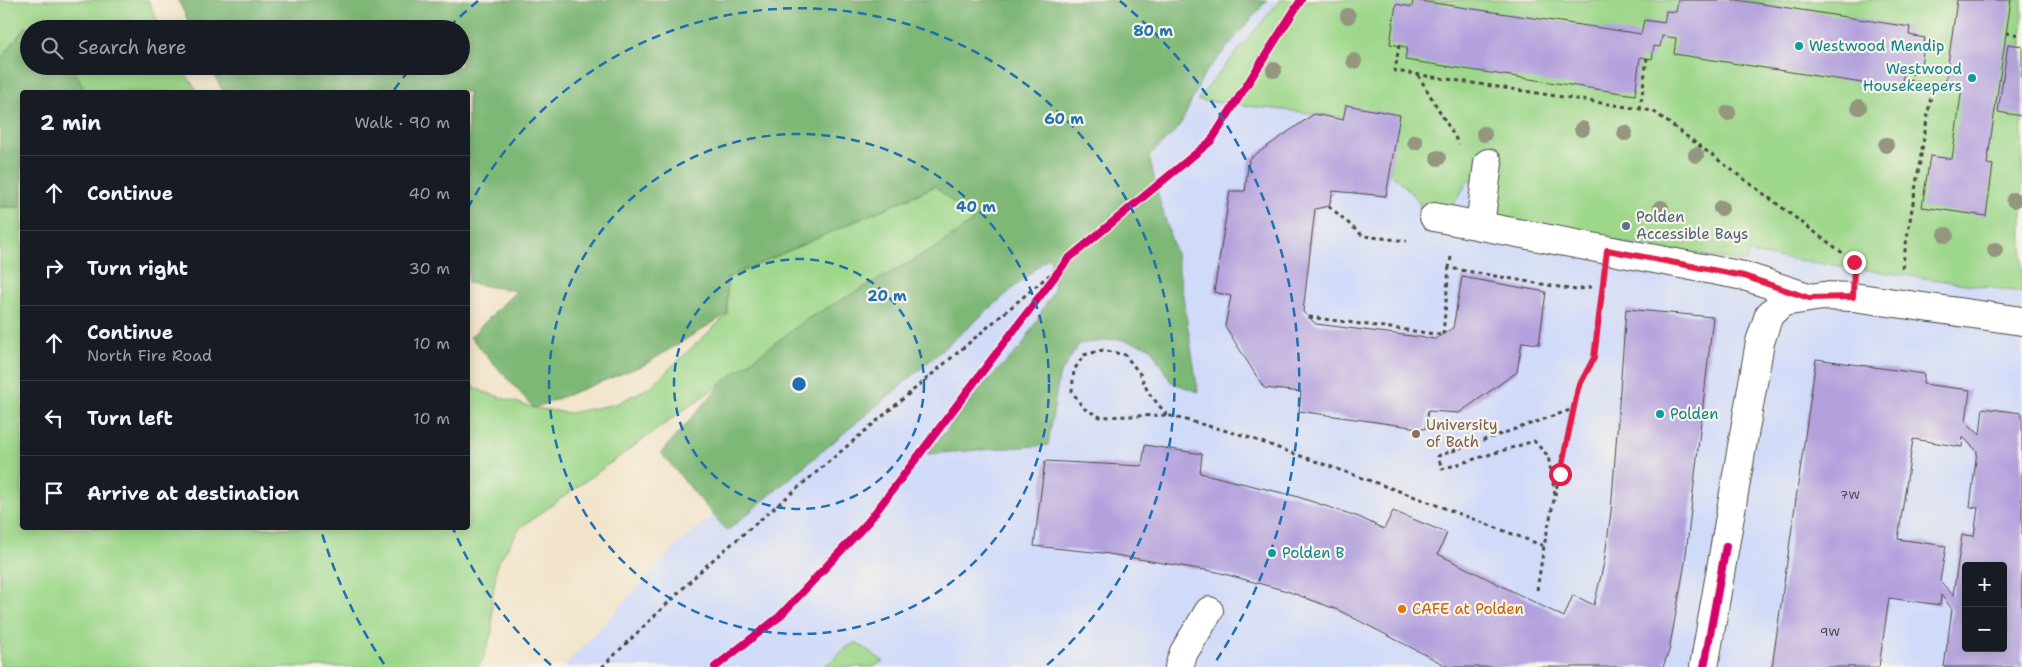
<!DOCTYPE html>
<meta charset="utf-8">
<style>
:root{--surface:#171b24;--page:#242831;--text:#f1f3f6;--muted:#9ea1a6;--line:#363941}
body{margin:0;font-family:"Shantell Sans",sans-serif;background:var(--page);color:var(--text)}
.controls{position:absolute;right:15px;bottom:15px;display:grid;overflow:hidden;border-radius:5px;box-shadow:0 2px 12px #0003}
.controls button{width:45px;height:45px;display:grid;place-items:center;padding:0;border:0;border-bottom:1px solid var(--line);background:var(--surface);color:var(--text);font:25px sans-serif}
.stop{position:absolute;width:15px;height:15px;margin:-11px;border:4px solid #e11d48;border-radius:50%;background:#fff}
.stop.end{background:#e11d48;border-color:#fff;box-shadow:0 1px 5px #0008}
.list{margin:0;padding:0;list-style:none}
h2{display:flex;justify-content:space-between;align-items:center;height:65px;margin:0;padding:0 20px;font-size:21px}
h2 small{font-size:16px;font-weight:400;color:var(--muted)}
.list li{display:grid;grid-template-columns:32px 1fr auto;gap:15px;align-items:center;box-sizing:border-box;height:75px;padding:0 20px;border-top:1px solid var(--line)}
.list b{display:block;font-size:19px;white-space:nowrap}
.list p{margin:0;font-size:16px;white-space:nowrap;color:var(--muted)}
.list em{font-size:16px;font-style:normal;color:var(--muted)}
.icon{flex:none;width:28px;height:28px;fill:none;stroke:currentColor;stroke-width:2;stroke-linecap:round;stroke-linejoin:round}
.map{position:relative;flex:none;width:2022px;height:667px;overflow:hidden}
.search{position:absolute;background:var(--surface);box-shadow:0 2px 12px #0003;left:20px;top:20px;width:450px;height:55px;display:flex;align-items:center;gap:12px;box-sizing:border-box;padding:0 18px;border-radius:28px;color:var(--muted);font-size:19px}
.panel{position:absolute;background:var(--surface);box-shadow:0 2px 12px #0003;left:20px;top:90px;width:450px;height:440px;border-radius:5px}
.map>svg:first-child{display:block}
</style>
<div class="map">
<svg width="2022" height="667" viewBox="0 0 2022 667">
<rect width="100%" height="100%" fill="#f7f3e8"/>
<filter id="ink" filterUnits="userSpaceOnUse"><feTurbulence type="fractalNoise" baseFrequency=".02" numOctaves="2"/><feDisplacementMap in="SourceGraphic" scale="10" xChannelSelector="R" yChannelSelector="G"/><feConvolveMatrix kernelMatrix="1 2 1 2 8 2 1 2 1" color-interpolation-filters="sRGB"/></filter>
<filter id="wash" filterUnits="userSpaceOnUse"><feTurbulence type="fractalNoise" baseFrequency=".0096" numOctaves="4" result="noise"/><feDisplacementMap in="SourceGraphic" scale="20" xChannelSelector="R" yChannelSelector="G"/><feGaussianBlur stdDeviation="1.12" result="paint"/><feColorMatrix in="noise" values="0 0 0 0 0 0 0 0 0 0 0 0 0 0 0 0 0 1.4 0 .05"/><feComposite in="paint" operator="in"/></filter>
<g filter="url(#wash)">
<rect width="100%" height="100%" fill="#f2e4ca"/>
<!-- built -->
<path fill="#d0daf9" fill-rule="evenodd" d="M1224,0H2022V667H564L677,545L944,324ZM1966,566H2003V648H1966Z"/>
<!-- green -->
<g fill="#9dd78a" stroke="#64815a">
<polygon points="0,0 148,0 161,29 29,29 26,26 0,60"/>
<polygon points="1280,0 2022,0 2022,292 1748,253 1746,262 1508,225 1490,205 1492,182 1468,181 1451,209 1422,214 1418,200 1388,170 1390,127 1335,116 1197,100"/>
<polygon points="73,66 180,66 198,92 85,92"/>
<polygon points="936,186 973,221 937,247 807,319 723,382 520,528 497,564 492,600 492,632 482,661 477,667 0,667 0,207 22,207 22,528 468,528 468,383 484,392 534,408 570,413 616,404 650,387 727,315 727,278"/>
<path d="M856,642L883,661L873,667H823C835,659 843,648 856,642Z"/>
</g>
<!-- forest -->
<g fill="#7eb876" stroke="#547250">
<polygon points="178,0 1267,0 1203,76 1179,128 1149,156 1160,202 1177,258 1198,392 1171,382 1150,347 1119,339 1079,344 1059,376 1048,445 927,454 987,381 1022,346 1054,290 1050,256 917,372 727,531 661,453 723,382 807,319 937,247 973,221 935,186 727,278 727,314 644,365 534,408 470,337 516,291 468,283 468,92 223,92 210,66 461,66 461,29 192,29"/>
<polygon points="26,26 29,29 29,66 73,66 85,92 22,92 22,207 0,207 0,60"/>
</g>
<g id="blocks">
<!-- building -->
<g fill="#b3a1dd" fill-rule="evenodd">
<polygon points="1413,0 1641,34 1644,20 1664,23 1666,11 1676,12 1678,0 1737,0 1910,27 1909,35 1925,38 1920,73 1904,70 1901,89 1674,54 1676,38 1662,36 1660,47 1654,46 1652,59 1640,57 1635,95 1405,60 1407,47 1390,44 1396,4 1412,7"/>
<polygon points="1957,0 2011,0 1987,164 1993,165 1986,216 1922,207 1930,156 1952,159 1962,88 1945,85"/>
<polygon points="2008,44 2022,46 2022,116 1998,112"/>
<polygon points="1346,105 1400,115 1386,196 1333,191 1329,206 1315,209 1303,312 1316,324 1435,339 1453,328 1462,277 1546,292 1539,344 1522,342 1517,372 1459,413 1428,411 1425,429 1299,411 1301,392 1264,388 1225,326 1231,296 1214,292 1230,191 1245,191 1249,159 1314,114 1343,120"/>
<polygon points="1626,309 1713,317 1685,563 1669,651 1663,667 1449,667 1338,610 1287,591 1217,572 1103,553 1034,546 1045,461 1142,466 1145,445 1202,454 1200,473 1295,496 1359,517 1384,529 1393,511 1447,533 1438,554 1564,617 1573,595 1594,605 1604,563 1611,512"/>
<path d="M1816,359L1924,374L1923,384L1970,390L1966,422L1980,435L1983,408L2022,413V667H1944L1952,609L1941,595L1940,605L1889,598L1879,667H1772ZM1963,437L1977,451L1970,507L1978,508L1974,536L1962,535L1953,595L1940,581L1946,546L1898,539L1913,439L1962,447ZM1966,566H2003V648H1966Z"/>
</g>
</g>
</g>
<g filter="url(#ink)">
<use href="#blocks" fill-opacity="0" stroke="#494743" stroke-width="1"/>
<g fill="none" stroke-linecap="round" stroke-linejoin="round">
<!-- minor casing -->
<g stroke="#494743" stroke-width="30">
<g id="minor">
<polyline points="1434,217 1744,276 1808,297"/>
<polyline points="1480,226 1488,163"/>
<polyline points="1179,667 1184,652 1209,611"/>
<polyline points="1704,667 1760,342 1769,315 1783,302 1823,296 1853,297 2022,321"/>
</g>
</g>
<!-- path -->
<g stroke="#494743" stroke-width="3" stroke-dasharray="4 4" stroke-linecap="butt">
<polyline points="2006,33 2022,35"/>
<polyline points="1399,45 1395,71 1653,111 1852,260"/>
<polyline points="1418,75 1459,144"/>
<polyline points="1640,109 1647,58"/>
<polyline points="1329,206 1363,236 1407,241"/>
<polyline points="1451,257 1449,268 1576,290 1594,286"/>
<polyline points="1902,268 1933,84 1911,82 1913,71"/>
<polyline points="1309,317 1443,335 1449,268"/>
<polyline points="1167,415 1148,392 1140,374 1125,355 1103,350 1084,355 1074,370 1072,391 1083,408 1100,417 1167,415 1242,435 1410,495 1544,546"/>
<polyline points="1555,494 1548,456 1534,441 1442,469 1438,456 1573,409"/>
<polyline points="1537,590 1544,546 1578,388 1594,358 1603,286"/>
<polyline points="602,667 708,564 1068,259"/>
</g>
<!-- minor -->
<use href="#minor" stroke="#fff" stroke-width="28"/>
<!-- cycleway casing -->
<g stroke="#f7f3e8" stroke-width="11">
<g id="cycleway">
<polyline points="715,667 779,617 868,522 1068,259 1211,141 1301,0"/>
<polyline points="1704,667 1726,546"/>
</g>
</g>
<!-- cycleway -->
<use href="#cycleway" stroke="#d6006c" stroke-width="8"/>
</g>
<!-- trees -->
<g fill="#949680">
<circle cx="1348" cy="16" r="8"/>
<circle cx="1354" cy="61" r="8"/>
<circle cx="1274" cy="70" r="8"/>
<circle cx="1859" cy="107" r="8"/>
<circle cx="1728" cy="113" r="8"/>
<circle cx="1582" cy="129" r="8"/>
<circle cx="1625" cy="133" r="8"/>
<circle cx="1484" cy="134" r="8"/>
<circle cx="1415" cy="142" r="8"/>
<circle cx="1886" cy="145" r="8"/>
<circle cx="1696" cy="155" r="8"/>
<circle cx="1438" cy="158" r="8"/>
<circle cx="2014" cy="200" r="8"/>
<circle cx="1661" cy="208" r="8"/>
<circle cx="1721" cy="208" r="8"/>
<circle cx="1946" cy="235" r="8"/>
<circle cx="1995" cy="250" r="8"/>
</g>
</g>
<g fill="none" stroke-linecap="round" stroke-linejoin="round" filter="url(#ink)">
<!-- route -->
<polyline stroke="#e11d48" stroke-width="6" points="1560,474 1578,388 1594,358 1607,250 1744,276 1809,298 1853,297 1854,262"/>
</g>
<!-- distance rings -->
<g fill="none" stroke="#1f6fb2" stroke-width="2.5" stroke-dasharray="9 6">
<circle cx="799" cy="384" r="125"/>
<circle cx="799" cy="384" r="250"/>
<path d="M551 665A375 375 0 0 1 453 528M468 208A375 375 0 1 1 1047 665"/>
<path d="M384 664A500 500 0 0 1 321 530M394 90A500 500 0 0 1 410 69M449 27A500 500 0 0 1 478 1M1120 1A500 500 0 0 1 1214 664"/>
</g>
<!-- markers -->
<g fill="#0f9aa8" stroke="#f7f3e8" stroke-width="2">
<circle cx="1799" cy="46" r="5"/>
<circle cx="1972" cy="78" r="5"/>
<circle cx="1660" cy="414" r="5"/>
<circle cx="1272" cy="553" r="5"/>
</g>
<circle fill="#5c6f8a" stroke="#f7f3e8" stroke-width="2" cx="1626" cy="226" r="5"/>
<circle fill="#8d6e63" stroke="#f7f3e8" stroke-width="2" cx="1416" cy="434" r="5"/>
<circle fill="#e8710a" stroke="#f7f3e8" stroke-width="2" cx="1402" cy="609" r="5"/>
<g text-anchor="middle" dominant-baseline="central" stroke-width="4.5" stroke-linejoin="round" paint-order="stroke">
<!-- number labels -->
<g font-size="12" fill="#4d4858">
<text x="1850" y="495">7W</text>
<text x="1830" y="632">9W</text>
</g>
<!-- culture labels -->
<g font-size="15" fill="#0d838f" stroke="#f7f3e8" text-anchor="start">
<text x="1809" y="46">Westwood Mendip</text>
<text x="1962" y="69" text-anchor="end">Westwood<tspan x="1962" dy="17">Housekeepers</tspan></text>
<text x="1670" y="414">Polden</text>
<text x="1282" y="553">Polden B</text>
</g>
<!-- service labels -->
<g font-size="15" fill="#4e5e75" stroke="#f7f3e8" text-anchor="start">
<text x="1636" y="217">Polden<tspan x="1636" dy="17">Accessible Bays</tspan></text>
</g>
<!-- education labels -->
<g font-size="15" fill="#785e54" stroke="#f7f3e8" text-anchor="start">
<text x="1426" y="425">University<tspan x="1426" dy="17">of Bath</tspan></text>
</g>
<!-- food labels -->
<g font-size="15" fill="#c56008" stroke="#f7f3e8" text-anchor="start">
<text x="1412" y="609">CAFE at Polden</text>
</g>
</g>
<circle cx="799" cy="384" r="8" fill="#1f6fb2" stroke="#f7f3e8" stroke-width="2.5"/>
<g font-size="15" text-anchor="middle" font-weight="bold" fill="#1f6fb2" stroke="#f7f3e8" stroke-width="4.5" stroke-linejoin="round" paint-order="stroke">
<text x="1153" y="36">80 m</text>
<text x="1064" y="124">60 m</text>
<text x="976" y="212">40 m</text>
<text x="887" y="301">20 m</text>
</g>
</svg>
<div class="controls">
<button>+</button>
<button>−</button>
</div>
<div class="stop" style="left:1560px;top:474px"></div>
<div class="stop end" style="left:1854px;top:262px"></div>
<div class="search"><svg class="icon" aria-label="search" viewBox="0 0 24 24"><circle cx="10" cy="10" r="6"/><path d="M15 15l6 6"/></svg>Search here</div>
<section class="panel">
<h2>2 min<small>Walk · 90 m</small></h2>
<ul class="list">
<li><svg class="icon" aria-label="ahead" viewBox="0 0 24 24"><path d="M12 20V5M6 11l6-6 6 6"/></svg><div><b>Continue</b></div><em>40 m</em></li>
<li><svg class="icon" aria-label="right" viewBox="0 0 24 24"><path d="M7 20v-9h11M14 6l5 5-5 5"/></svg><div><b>Turn right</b></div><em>30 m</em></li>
<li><svg class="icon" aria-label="ahead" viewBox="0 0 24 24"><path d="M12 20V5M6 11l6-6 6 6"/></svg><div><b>Continue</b><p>North Fire Road</p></div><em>10 m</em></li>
<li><svg class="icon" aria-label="left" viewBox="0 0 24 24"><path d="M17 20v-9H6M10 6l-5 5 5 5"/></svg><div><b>Turn left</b></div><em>10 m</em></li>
<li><svg class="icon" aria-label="arrive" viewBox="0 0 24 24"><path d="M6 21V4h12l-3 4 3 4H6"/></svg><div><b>Arrive at destination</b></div></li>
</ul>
</section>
</div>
